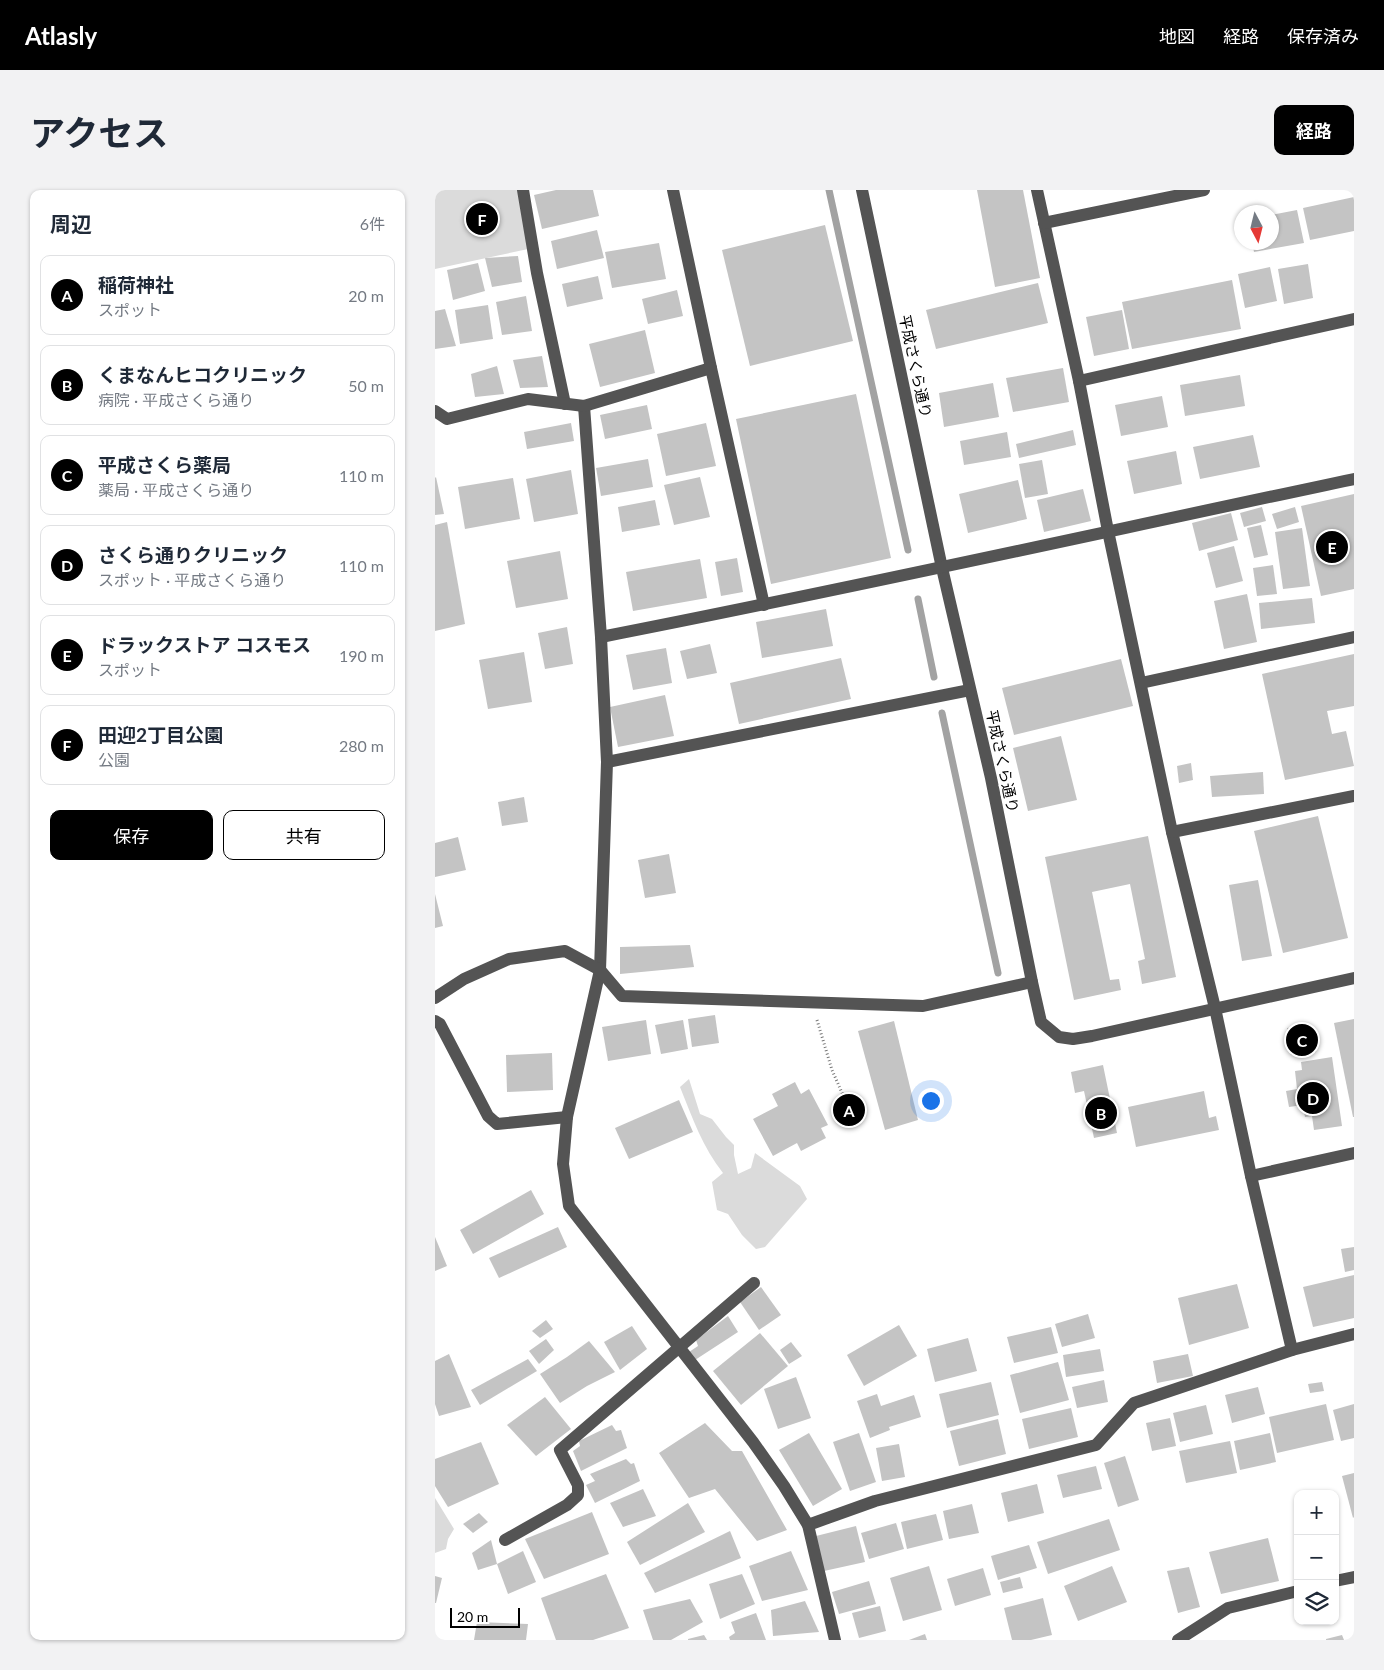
<!DOCTYPE html>
<html lang="ja">
<meta charset="utf-8">
<style>
:root{--surface:#fff;--page:#f2f2f3;--text:#1f2937;--muted:#747a83;--line:#e0e1e3;--accent:#000}
body{margin:0;font-family:Lato,"Noto Sans JP",sans-serif;background:var(--page);color:var(--text)}
.controls{position:absolute;right:15px;bottom:15px;display:grid;overflow:hidden;border-radius:10px;box-shadow:0 1px 4px #0004}
.controls button{width:45px;height:45px;display:grid;place-items:center;padding:0;border:0;border-bottom:1px solid var(--line);background:var(--surface);color:var(--text);font:25px sans-serif}
.compass{position:absolute;left:799px;top:15px;width:45px;height:45px;border-radius:50%;background:var(--surface);box-shadow:0 1px 4px #0004;rotate:173deg}
.scale{position:absolute;left:15px;bottom:12px;width:70px;box-sizing:border-box;padding-left:5px;border:2px solid #000;border-top:0;font-size:14px;line-height:18px;white-space:nowrap;color:#000;-webkit-text-stroke:4px #fff;paint-order:stroke}
.you{position:absolute;left:495px;top:910px;width:18px;height:18px;margin:-12px;border:4px solid #fff;border-radius:50%;background:#1a73e8;box-shadow:0 0 0 8px #1a73e833}
.badge{display:grid;place-items:center;width:32px;height:32px;border-radius:50%;background:var(--accent);color:#fff;font-size:16px;font-weight:700}
.pin{position:absolute;translate:-50% -50%;border:2px solid #fff;box-shadow:0 1px 5px #0006}
.list{margin:0;padding:0;list-style:none}
h2{display:flex;justify-content:space-between;align-items:center;height:65px;margin:0;padding:0 20px;font-size:21px}
h2 small{font-size:16px;font-weight:400;color:var(--muted)}
.list li{display:grid;grid-template-columns:32px 1fr auto;gap:15px;align-items:center;box-sizing:border-box;height:80px;margin:0 10px 10px;padding:0 10px;border:1px solid var(--line);border-radius:10px}
.list b{display:block;font-size:19px;white-space:nowrap}
.list p{margin:0;font-size:16px;white-space:nowrap;color:var(--muted)}
.list em{font-size:16px;font-style:normal;color:var(--muted)}
.actions{display:flex;gap:10px;padding:15px 20px}
.actions a{flex:1;padding:11px 0;border:1px solid var(--accent);border-radius:10px;text-align:center;font-size:18px;color:var(--accent)}
.actions .main{background:var(--accent);color:#fff}
.icon{flex:none;width:28px;height:28px;fill:none;stroke:currentColor;stroke-width:2;stroke-linecap:round;stroke-linejoin:round}
.map{position:relative;flex:none;width:919px;height:1450px;overflow:hidden;border-radius:10px}
header{display:flex;align-items:center;gap:30px;box-sizing:border-box;height:70px;padding:0 25px;background:var(--accent);color:#fff}
header strong{font-size:24px}
nav{display:flex;gap:28px;margin-inline-start:auto;font-size:18px}
.intro{display:flex;align-items:center;justify-content:space-between;box-sizing:border-box;height:120px;padding:0 30px}
h1{margin:0;font-size:35px}
.button{padding:12px 22px;border-radius:10px;background:var(--accent);color:#fff;font-size:18px;font-weight:700}
main{display:flex;gap:30px;padding:0 30px}
aside{flex:1;background:var(--surface);border-radius:10px;box-shadow:0 1px 4px #0004}
.map>svg:first-child{display:block}
</style>
<header>
<strong>Atlasly</strong>
<nav><a>地図</a><a>経路</a><a>保存済み</a></nav>
</header>
<div class="intro"><h1>アクセス</h1><a class="button">経路</a></div>
<main>
<aside>
<h2>周辺<small>6件</small></h2>
<ul class="list">
<li><span class="badge">A</span><div><b>稲荷神社</b><p>スポット</p></div><em>20 m</em></li>
<li><span class="badge">B</span><div><b>くまなんヒコクリニック</b><p>病院 · 平成さくら通り</p></div><em>50 m</em></li>
<li><span class="badge">C</span><div><b>平成さくら薬局</b><p>薬局 · 平成さくら通り</p></div><em>110 m</em></li>
<li><span class="badge">D</span><div><b>さくら通りクリニック</b><p>スポット · 平成さくら通り</p></div><em>110 m</em></li>
<li><span class="badge">E</span><div><b>ドラックストア コスモス</b><p>スポット</p></div><em>190 m</em></li>
<li><span class="badge">F</span><div><b>田迎2丁目公園</b><p>公園</p></div><em>280 m</em></li>
</ul>
<div class="actions"><a class="main">保存</a><a>共有</a></div>
</aside>
<div class="map">
<svg width="919" height="1450" viewBox="0 0 919 1450">
<rect width="100%" height="100%" fill="#fff"/>
<!-- green -->
<g fill="#dbdbdb">
<polygon points="0,0 88,0 98,58 0,79"/>
<path d="M254,889L265,924L277,929L291,947L299,955V965L303,984L316,978L320,963L365,996L372,1009L330,1057L321,1059L307,1045L293,1024L282,1020L277,992L288,983C268,958 257,927 245,897Z"/>
<polygon points="0,1308 19,1339 13,1349 11,1359 0,1363"/>
</g>
<g fill="none" stroke-linecap="round" stroke-linejoin="round">
<!-- stream -->
<g stroke="#a2a2a2" stroke-width="7">
<polyline points="394,0 473,360"/>
<polyline points="483,409 499,487"/>
<polyline points="507,523 563,783"/>
</g>
</g>
<!-- building -->
<g fill="#c4c4c4">
<polygon points="121,0 158,0 164,26 107,39 99,5"/>
<polygon points="542,0 588,0 605,88 560,97"/>
<polygon points="919,7 919,41 875,50 868,18"/>
<polygon points="862,20 869,53 819,62 817,52 836,52 836,25"/>
<polygon points="390,35 418,151 315,176 287,60"/>
<polygon points="162,40 169,68 122,79 116,51"/>
<polygon points="224,53 231,89 177,98 170,62"/>
<polygon points="83,66 87,92 57,97 50,68"/>
<polygon points="43,73 50,101 18,110 12,80"/>
<polygon points="873,74 878,108 849,114 843,79"/>
<polygon points="835,77 842,111 810,118 803,84"/>
<polygon points="163,86 168,109 132,117 127,94"/>
<polygon points="797,90 806,139 697,159 687,112"/>
<polygon points="603,93 613,133 501,159 491,120"/>
<polygon points="242,100 248,126 213,134 207,109"/>
<polygon points="91,106 97,141 67,145 61,112"/>
<polygon points="53,115 58,149 25,154 20,120"/>
<polygon points="10,119 21,156 0,159 0,121"/>
<polygon points="687,120 694,159 659,166 651,127"/>
<polygon points="210,140 220,183 165,197 154,154"/>
<polygon points="107,166 113,197 85,198 78,170"/>
<polygon points="62,176 69,204 40,207 36,184"/>
<polygon points="628,178 634,212 578,222 571,188"/>
<polygon points="805,185 810,216 750,226 745,195"/>
<polygon points="558,193 564,227 509,237 504,203"/>
<polygon points="421,204 456,368 336,394 301,229"/>
<polygon points="727,206 733,237 686,246 680,215"/>
<polygon points="212,215 217,239 170,249 165,225"/>
<polygon points="136,233 139,251 92,259 89,242"/>
<polygon points="271,233 281,276 231,286 222,244"/>
<polygon points="638,240 641,255 584,268 581,254"/>
<polygon points="572,242 576,267 529,275 525,251"/>
<polygon points="818,245 825,277 765,289 758,257"/>
<polygon points="741,261 747,294 699,304 692,271"/>
<polygon points="213,269 218,297 166,306 161,278"/>
<polygon points="607,270 613,304 590,308 584,274"/>
<polygon points="136,280 143,324 99,332 91,289"/>
<polygon points="1,287 9,324 0,325 0,288"/>
<polygon points="265,287 275,327 239,335 229,295"/>
<polygon points="78,288 85,329 30,339 23,297"/>
<polygon points="583,290 592,329 533,343 524,304"/>
<polygon points="648,299 656,331 609,342 602,310"/>
<polygon points="919,304 919,399 886,406 866,316"/>
<polygon points="220,310 225,335 187,342 183,317"/>
<polygon points="827,317 831,331 809,337 805,323"/>
<polygon points="860,317 864,332 842,339 837,324"/>
<polygon points="796,323 803,350 764,361 757,333"/>
<polygon points="12,332 30,434 0,441 0,335"/>
<polygon points="826,335 833,365 819,368 812,338"/>
<polygon points="867,338 875,396 848,399 840,342"/>
<polygon points="799,356 808,391 781,398 772,363"/>
<polygon points="125,361 133,409 81,418 72,371"/>
<polygon points="302,368 308,402 286,406 280,372"/>
<polygon points="265,369 272,408 198,421 191,382"/>
<polygon points="838,375 842,404 822,406 818,378"/>
<polygon points="812,404 822,452 789,459 779,411"/>
<polygon points="877,408 880,433 826,439 824,413"/>
<polygon points="391,419 398,456 327,468 321,432"/>
<polygon points="132,437 138,474 110,479 103,443"/>
<polygon points="275,454 282,483 252,489 245,461"/>
<polygon points="231,458 237,493 198,500 191,465"/>
<polygon points="89,462 97,512 53,519 44,470"/>
<polygon points="919,464 919,516 892,521 897,544 911,541 919,576 850,590 827,484"/>
<polygon points="406,468 416,509 304,534 295,493"/>
<polygon points="686,469 698,516 579,545 567,498"/>
<polygon points="230,505 239,546 183,557 175,517"/>
<polygon points="626,546 642,610 593,621 578,558"/>
<polygon points="756,573 758,590 744,593 742,576"/>
<polygon points="828,582 829,604 777,607 775,586"/>
<polygon points="89,607 93,632 67,636 63,612"/>
<polygon points="883,626 913,748 848,763 819,641"/>
<polygon points="713,646 741,787 707,794 703,771 710,769 695,694 657,702 675,790 684,789 686,800 639,810 610,667"/>
<polygon points="23,647 31,680 0,687 0,653"/>
<polygon points="234,664 241,703 210,708 203,670"/>
<polygon points="823,690 837,766 807,771 794,695"/>
<polygon points="0,704 8,736 0,738"/>
<polygon points="255,755 259,777 185,784 185,757"/>
<polygon points="280,825 284,853 257,857 253,829"/>
<polygon points="919,829 919,927 918,927 899,833"/>
<polygon points="211,830 216,864 173,871 167,837"/>
<polygon points="248,830 253,859 226,864 220,835"/>
<polygon points="459,831 483,930 450,940 423,841"/>
<polygon points="877,835 881,862 856,865 852,838"/>
<polygon points="117,863 118,900 72,902 71,865"/>
<polygon points="897,867 907,936 879,940 877,926 870,927 868,915 854,917 851,901 862,899 860,881 867,880 866,872"/>
<polygon points="668,875 682,943 659,948 649,901 640,903 636,882"/>
<polygon points="360,892 366,904 374,899 393,935 386,938 391,948 366,961 362,953 338,966 318,929 343,916 337,904"/>
<polygon points="769,901 774,928 781,926 784,940 701,957 693,917"/>
<polygon points="244,910 258,942 194,969 180,938"/>
<polygon points="96,1000 109,1024 38,1064 25,1040"/>
<polygon points="123,1037 132,1057 64,1088 54,1068"/>
<polygon points="0,1047 12,1076 0,1081"/>
<polygon points="919,1057 919,1080 910,1082 906,1059"/>
<polygon points="919,1085 919,1128 878,1137 868,1097"/>
<polygon points="802,1094 814,1138 754,1155 743,1108"/>
<polygon points="326,1097 346,1125 324,1140 305,1112"/>
<polygon points="653,1124 660,1148 627,1157 620,1134"/>
<polygon points="293,1126 303,1142 260,1170 254,1162 263,1156 261,1150"/>
<polygon points="111,1130 118,1139 105,1148 97,1141"/>
<polygon points="464,1135 482,1166 429,1196 412,1165"/>
<polygon points="197,1136 212,1159 185,1180 169,1152"/>
<polygon points="616,1137 623,1163 579,1173 572,1147"/>
<polygon points="325,1143 353,1176 306,1215 278,1181"/>
<polygon points="533,1148 542,1181 500,1192 492,1159"/>
<polygon points="111,1149 119,1160 104,1174 94,1161"/>
<polygon points="154,1151 180,1182 152,1196 125,1213 105,1184 132,1167"/>
<polygon points="356,1152 367,1166 354,1174 345,1160"/>
<polygon points="665,1159 669,1181 631,1187 628,1165"/>
<polygon points="14,1164 36,1217 4,1226 0,1214 0,1171"/>
<polygon points="753,1164 758,1186 722,1193 718,1171"/>
<polygon points="93,1169 102,1181 45,1215 36,1200"/>
<polygon points="623,1172 634,1210 585,1223 575,1185"/>
<polygon points="361,1187 376,1228 343,1239 329,1199"/>
<polygon points="669,1190 673,1212 642,1218 637,1197"/>
<polygon points="556,1192 564,1225 512,1238 504,1204"/>
<polygon points="887,1192 889,1201 875,1203 873,1194"/>
<polygon points="823,1197 830,1224 797,1233 790,1205"/>
<polygon points="442,1204 446,1216 479,1205 486,1227 454,1237 455,1240 435,1248 422,1211"/>
<polygon points="110,1207 136,1239 101,1266 72,1235"/>
<polygon points="891,1214 899,1250 842,1263 834,1227"/>
<polygon points="919,1214 919,1248 906,1251 898,1220"/>
<polygon points="771,1215 778,1244 745,1252 738,1223"/>
<polygon points="636,1218 643,1247 594,1259 587,1229"/>
<polygon points="735,1228 741,1256 717,1261 711,1233"/>
<polygon points="563,1229 571,1264 524,1276 515,1241"/>
<polygon points="270,1233 297,1261 307,1261 352,1340 322,1351 280,1299 254,1308 224,1263"/>
<polygon points="177,1235 181,1241 186,1240 192,1258 146,1281 138,1261 145,1256 144,1251"/>
<polygon points="374,1243 407,1299 378,1316 344,1260"/>
<polygon points="424,1243 441,1292 415,1301 398,1252"/>
<polygon points="835,1243 841,1272 805,1280 799,1251"/>
<polygon points="795,1251 802,1283 751,1293 744,1261"/>
<polygon points="46,1252 64,1294 13,1317 0,1296 0,1269"/>
<polygon points="464,1254 470,1287 447,1291 441,1258"/>
<polygon points="690,1266 704,1310 683,1317 669,1273"/>
<polygon points="191,1269 196,1274 199,1273 205,1291 160,1313 151,1295 160,1291 155,1284"/>
<polygon points="661,1276 667,1299 628,1308 622,1285"/>
<polygon points="919,1283 919,1327 918,1328 907,1286"/>
<polygon points="602,1294 609,1323 573,1332 566,1303"/>
<polygon points="208,1299 221,1326 188,1337 175,1313"/>
<polygon points="253,1313 270,1342 205,1375 192,1352"/>
<polygon points="537,1314 544,1343 514,1349 508,1321"/>
<polygon points="157,1322 174,1364 109,1389 90,1349"/>
<polygon points="44,1323 53,1332 38,1343 28,1334"/>
<polygon points="501,1324 508,1350 472,1359 466,1332"/>
<polygon points="674,1329 685,1360 613,1384 602,1352"/>
<polygon points="461,1333 469,1359 434,1369 426,1343"/>
<polygon points="421,1336 430,1372 389,1381 381,1346"/>
<polygon points="295,1341 306,1368 220,1403 209,1383"/>
<polygon points="833,1348 844,1391 786,1404 774,1362"/>
<polygon points="56,1350 62,1374 43,1380 37,1363"/>
<polygon points="594,1355 602,1378 563,1390 556,1366"/>
<polygon points="88,1361 101,1392 73,1404 62,1374"/>
<polygon points="356,1361 373,1400 327,1411 314,1376"/>
<polygon points="494,1376 507,1420 468,1431 455,1388"/>
<polygon points="677,1376 692,1412 643,1431 629,1396"/>
<polygon points="754,1377 765,1417 743,1423 732,1381"/>
<polygon points="548,1378 556,1405 520,1416 512,1389"/>
<polygon points="171,1384 194,1438 158,1450 121,1450 106,1408"/>
<polygon points="307,1384 320,1414 285,1429 274,1394"/>
<polygon points="0,1386 7,1388 1,1413 0,1413"/>
<polygon points="585,1387 588,1398 568,1403 565,1392"/>
<polygon points="434,1391 441,1414 404,1424 397,1402"/>
<polygon points="608,1408 617,1445 596,1450 577,1450 569,1418"/>
<polygon points="255,1409 268,1432 236,1450 218,1450 208,1420"/>
<polygon points="370,1411 384,1442 338,1446 336,1420"/>
<polygon points="445,1416 451,1441 424,1448 417,1423"/>
<polygon points="321,1423 331,1450 295,1450 294,1447 300,1443 296,1432"/>
<polygon points="42,1432 93,1434 91,1450 39,1450"/>
<polygon points="490,1444 492,1450 474,1450"/>
<polygon points="269,1445 272,1450 253,1450 253,1449"/>
<polygon points="907,1445 909,1450 891,1450 891,1449"/>
</g>
<g fill="none" stroke-linecap="round" stroke-linejoin="round">
<!-- path -->
<polyline stroke="#767676" stroke-width="3" stroke-dasharray="1 2.5" stroke-linecap="butt" points="382,830 397,880 411,912"/>
<!-- minor -->
<g stroke="#545454" stroke-width="12">
<polyline points="88,0 102,83 130,214"/>
<polyline points="238,0 276,178 329,415"/>
<polyline points="427,0 507,378 556,588 597,792 606,832 624,847 638,849 657,846 919,788"/>
<polyline points="602,0 644,191 673,341 737,642 780,818 816,986 857,1160"/>
<polyline points="609,33 769,0"/>
<polyline points="644,191 919,129"/>
<polyline points="149,216 166,447 172,572 165,780 132,927 128,974 134,1016 318,1252 349,1296 373,1335 400,1450"/>
<polyline points="0,221 12,229 93,209 149,216 276,178"/>
<path d="M166,447C418,398 668,342 919,289"/>
<polyline points="706,493 919,447"/>
<polyline points="172,572 535,500"/>
<polyline points="737,642 919,606"/>
<polyline points="0,808 29,789 74,769 130,761 165,780 187,806 488,816 597,792"/>
<polyline points="0,831 5,834 53,926 62,934 132,927"/>
<polyline points="816,986 919,963"/>
<polyline points="373,1335 440,1311 661,1255 699,1213 857,1160 919,1144"/>
<polyline points="70,1350 132,1315 143,1305 143,1295 125,1260 319,1093"/>
<polyline points="900,1391 919,1387"/>
<polyline points="743,1450 793,1418 863,1401"/>
</g>
</g>
<g text-anchor="middle" dominant-baseline="central" stroke-width="4.5" stroke-linejoin="round" paint-order="stroke">
<!-- street labels -->
<g font-size="15" fill="#000" stroke="#fff">
<text transform="translate(481 176) rotate(78)">平成さくら通り</text>
<text transform="translate(568 571) rotate(78)">平成さくら通り</text>
</g>
</g>
</svg>
<div class="controls">
<button>+</button>
<button>−</button>
<button><svg class="icon" aria-label="layers" viewBox="0 0 24 24"><path d="M12 4l9 5-9 5-9-5zM3 14l9 5 9-5"/></svg></button>
</div>
<svg class="compass" viewBox="-18 -18 36 36"><path d="M0-13l5 13h-10z" fill="#e53935"/><path d="M0 13l5-13h-10z" fill="#747a83"/></svg>
<div class="scale">20 m</div>
<div class="you"></div>
<div class="pin badge" style="left:414px;top:920px">A</div>
<div class="pin badge" style="left:666px;top:923px">B</div>
<div class="pin badge" style="left:867px;top:850px">C</div>
<div class="pin badge" style="left:878px;top:908px">D</div>
<div class="pin badge" style="left:897px;top:357px">E</div>
<div class="pin badge" style="left:47px;top:29px">F</div>
</div>
</main>
